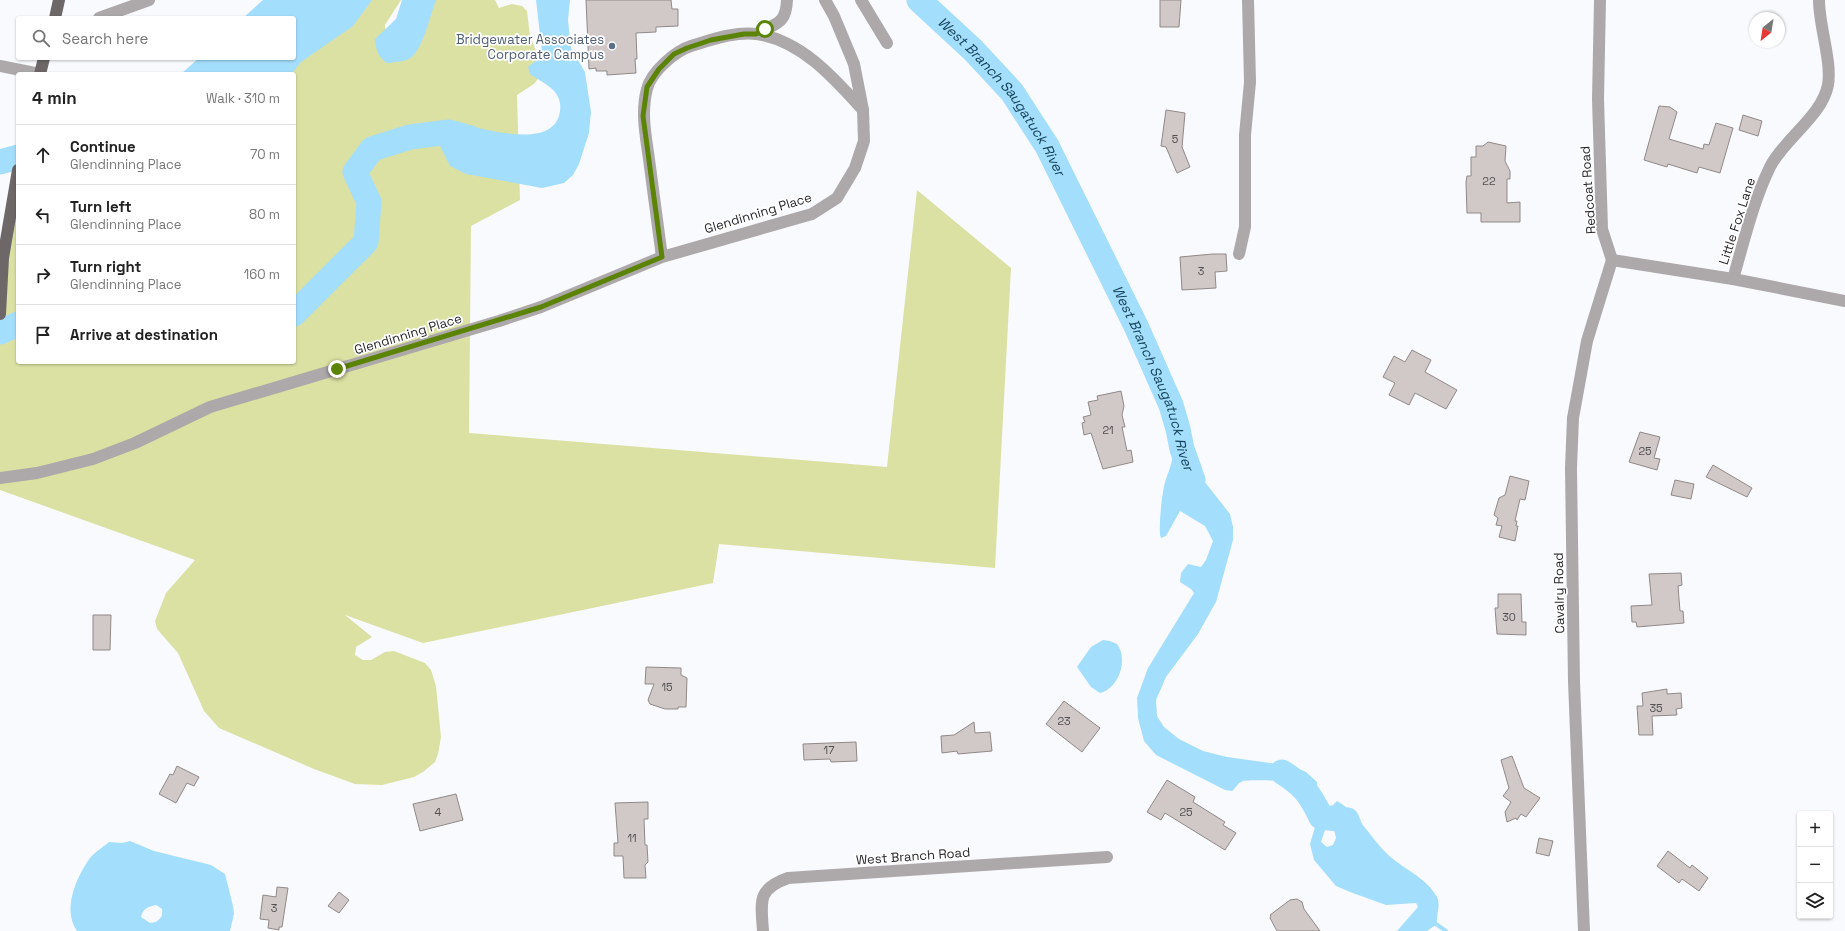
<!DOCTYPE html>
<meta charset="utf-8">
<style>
:root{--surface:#fff;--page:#f6f6f6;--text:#222;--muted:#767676;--line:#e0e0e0}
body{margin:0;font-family:"Space Grotesk",sans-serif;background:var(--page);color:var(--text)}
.controls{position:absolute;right:12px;bottom:12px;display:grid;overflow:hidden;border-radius:4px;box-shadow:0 1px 3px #0004}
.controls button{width:36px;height:36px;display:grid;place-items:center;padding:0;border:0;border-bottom:1px solid var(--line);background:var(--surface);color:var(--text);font:20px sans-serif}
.compass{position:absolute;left:1749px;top:12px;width:36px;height:36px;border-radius:50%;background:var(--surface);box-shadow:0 1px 3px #0004;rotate:210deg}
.stop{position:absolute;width:12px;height:12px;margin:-9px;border:3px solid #5b8306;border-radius:50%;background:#fff}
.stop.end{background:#5b8306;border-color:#fff;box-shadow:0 1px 4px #0008}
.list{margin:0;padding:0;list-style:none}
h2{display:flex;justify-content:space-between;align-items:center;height:52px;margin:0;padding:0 16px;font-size:17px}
h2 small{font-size:13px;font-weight:400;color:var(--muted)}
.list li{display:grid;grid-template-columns:26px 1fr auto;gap:12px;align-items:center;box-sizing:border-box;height:60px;padding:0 16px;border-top:1px solid var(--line)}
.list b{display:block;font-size:15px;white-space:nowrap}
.list p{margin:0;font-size:13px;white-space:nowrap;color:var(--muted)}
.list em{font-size:13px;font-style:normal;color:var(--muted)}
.icon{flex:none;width:22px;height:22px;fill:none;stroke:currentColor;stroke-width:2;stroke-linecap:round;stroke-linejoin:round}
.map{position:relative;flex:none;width:1845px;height:931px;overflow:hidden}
.search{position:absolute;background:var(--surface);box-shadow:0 1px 3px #0004;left:16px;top:16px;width:280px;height:44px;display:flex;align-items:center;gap:10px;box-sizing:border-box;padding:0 14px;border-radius:4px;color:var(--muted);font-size:15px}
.panel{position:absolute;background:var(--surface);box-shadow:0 1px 3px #0004;left:16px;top:72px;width:280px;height:292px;border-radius:4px}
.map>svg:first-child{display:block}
</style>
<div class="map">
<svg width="1845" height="931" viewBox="0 0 1845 931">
<rect width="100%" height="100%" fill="#f9fafe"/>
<!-- green -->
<polygon fill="#dbe0a3" points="349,0 401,0 385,25 387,48 435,0 495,0 499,8 512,4 522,6 527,11 530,36 536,51 540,76 534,84 517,95 520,200 471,226 469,433 887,467 917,190 1011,268 995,568 719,544 713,583 423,643 345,615 372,637 356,647 355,655 363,660 371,660 385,652 394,651 425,663 431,670 436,686 441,737 438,754 435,762 423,772 414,777 382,785 355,784 314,769 219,728 204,711 178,653 157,629 155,621 166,593 195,560 0,490 0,253 16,152 18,151 18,362 294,362 294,74 271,74 294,58"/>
<!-- water -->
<g fill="#a4defd" fill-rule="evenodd">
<polygon points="263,0 372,0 353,26 301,62 291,74 181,74 199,58 294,58 294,18 243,18"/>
<path d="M402,0H436C430,15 423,51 409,59C403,62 394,62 387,63C378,57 376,50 375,39L396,19Z"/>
<path d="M536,0H570L568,20L571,48L585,72L591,112L589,133L579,164L573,175L564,183L542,188L466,174L450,166L437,140L440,130L446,122C474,124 554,155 560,111C563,90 544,84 530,74L528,67L539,58L542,52Z"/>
<path d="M1174,448L1190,449L1197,472L1230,514L1233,527V540L1216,602L1198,634L1166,677L1156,700L1157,716L1164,727L1179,739L1203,751L1227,757L1292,766L1306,772L1317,782V787L1312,793H1304C1301,788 1295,784 1290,782C1286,780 1246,780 1243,781C1237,783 1236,788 1232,791L1225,790L1156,755L1144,741L1138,718L1137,698L1148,668L1194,593L1191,589L1180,582L1181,573L1188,564L1201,567L1206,560L1213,541L1205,526L1180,511L1166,536L1161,538L1160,535C1159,523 1162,490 1166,479C1170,468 1173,460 1174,448Z"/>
<path d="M1103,640L1110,641L1117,644C1129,660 1118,689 1100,693L1091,687L1077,667L1091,647Z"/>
<path d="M1337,801C1360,814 1372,842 1393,859C1408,871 1427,879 1437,897C1441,905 1436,915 1437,924L1427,931H1397L1418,907L1416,903L1386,905L1350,892L1336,886L1314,860L1310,844L1315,827L1321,817ZM1329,826L1334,829L1336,838L1333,845L1327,847L1321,842L1326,827Z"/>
<path d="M130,841L154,851L211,865L225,874L233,906L234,914L230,931H77C62,909 76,878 90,858C95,852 103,847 109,842L122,843ZM156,905L162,909C163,916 161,918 156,922L150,923L141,917C143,908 148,907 156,905Z"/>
</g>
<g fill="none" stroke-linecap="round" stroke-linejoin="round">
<!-- stream -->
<polyline stroke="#a4defd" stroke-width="4" points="1433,922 1446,931"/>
<!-- river -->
<g stroke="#a4defd" stroke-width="25">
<path id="s1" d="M919,0L973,50L1012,92L1047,146L1136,326L1171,405L1178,429L1182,449L1193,480"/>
<polyline points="0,162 18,157"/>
<polyline points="294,314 366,242 369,202 355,172 372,149 410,137 449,132 471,138"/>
<polyline points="0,332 18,324"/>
<path d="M1282,772C1304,786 1310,794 1321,817L1347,820L1350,828"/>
</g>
</g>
<!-- building -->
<g fill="#d1c9c7" stroke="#908987">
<polygon points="586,0 671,0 672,9 678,9 678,26 656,27 656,32 636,33 637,59 635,59 636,73 607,75 607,71 596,71 596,68 589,69"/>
<polygon points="1160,0 1181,0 1179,27 1160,27"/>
<polygon points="1659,106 1670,107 1677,112 1669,139 1703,149 1704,144 1709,145 1716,123 1733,128 1720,173 1699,167 1697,173 1668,164 1667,167 1644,160"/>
<polygon points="1166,110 1185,113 1182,147 1190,167 1177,173 1166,147 1161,146"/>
<polygon points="1743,115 1762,121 1758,136 1739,130"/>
<polygon points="1488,142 1506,146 1505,161 1510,171 1510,179 1507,179 1507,203 1520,202 1520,222 1481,222 1481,213 1467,213 1466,182 1467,176 1471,176 1471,157 1476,157 1476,146 1483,146"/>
<polygon points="1213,254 1226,254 1227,271 1215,272 1216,288 1182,290 1180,257"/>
<polygon points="1412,350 1431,360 1425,372 1457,390 1446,409 1415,393 1409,405 1389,395 1395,383 1383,377 1394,356 1405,362"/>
<polygon points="1121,391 1124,406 1122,415 1125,427 1122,427 1127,451 1131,450 1133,462 1103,469 1091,433 1084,435 1082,423 1085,422 1083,417 1091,415 1088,402 1098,400 1097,396"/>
<polygon points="1640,432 1660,437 1654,458 1660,459 1657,470 1629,462"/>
<polygon points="1713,465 1752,488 1747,497 1706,477"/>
<polygon points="1510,476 1529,481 1525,500 1520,499 1515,521 1517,521 1516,526 1518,526 1515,541 1499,537 1502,526 1496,525 1498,518 1494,515 1499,498 1505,495"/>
<polygon points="1675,480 1694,484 1691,499 1671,495"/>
<polygon points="1681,573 1682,585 1678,586 1680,611 1683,611 1684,623 1637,627 1636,622 1632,622 1631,606 1652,605 1649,574"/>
<polygon points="1498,594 1521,594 1522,622 1526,622 1526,635 1497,634 1495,608 1498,608"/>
<polygon points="93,615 111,615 110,650 93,650"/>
<polygon points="646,667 681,668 681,675 687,678 686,707 678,707 678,709 665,709 650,704 648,700 654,684 645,684"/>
<polygon points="1667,689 1667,694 1681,693 1682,708 1676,709 1677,715 1652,716 1653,735 1639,735 1637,706 1643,706 1642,693"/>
<polygon points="1064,701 1100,728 1082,752 1046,724"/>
<polygon points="974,722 975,733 990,732 992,751 958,754 957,751 942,753 941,736 954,735"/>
<polygon points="856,742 857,761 831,762 830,759 804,760 803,744"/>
<polygon points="1512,756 1524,788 1540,798 1526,817 1521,814 1517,820 1516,818 1507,822 1505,812 1511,802 1503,796 1509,788 1501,760"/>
<polygon points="177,766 199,777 194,786 187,783 176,803 159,794 170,774 173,775"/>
<polygon points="1167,780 1195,797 1193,802 1225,822 1223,825 1236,833 1225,850 1165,813 1161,820 1147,812"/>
<polygon points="456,794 463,820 420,831 413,804"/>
<polygon points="648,802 648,819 644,819 645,845 647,845 648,862 645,865 646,878 624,878 623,856 614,856 614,843 618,843 615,803"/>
<polygon points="1539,838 1553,841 1549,856 1536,853"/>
<polygon points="1668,851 1690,868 1692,865 1708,878 1699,891 1682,879 1679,883 1657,866"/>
<polygon points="277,887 288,888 282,927 279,927 279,930 268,928 269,920 260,919 263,895 276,897"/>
<polygon points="339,892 349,900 339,913 328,906"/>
<polygon points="1290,900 1297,899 1302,902 1304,909 1320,931 1277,931 1270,918 1271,916 1270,915"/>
</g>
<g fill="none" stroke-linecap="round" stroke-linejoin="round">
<!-- minor -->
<g stroke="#ada9aa" stroke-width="12">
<polyline points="825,0 834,16 854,64 863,110"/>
<polyline points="861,0 887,43"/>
<polyline points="1600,0 1598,99 1602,229 1612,260"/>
<polyline points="99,18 149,0"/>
<path d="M757,34C774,23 786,26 787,0"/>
<polyline points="0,66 40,74"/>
<polyline points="1239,254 1245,227 1245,135 1250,82 1248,0"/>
<polyline points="1612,260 1733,279 1845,301"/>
<path d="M1733,279C1744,241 1753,202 1770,167C1784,139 1822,116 1828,85C1832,61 1819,26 1819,0"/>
<path d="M0,478L37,473L93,459L135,443L210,407L499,321L541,307L662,257L812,214L837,198L855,168L864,141L863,110C834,78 802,41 757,34C736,31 711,40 691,46C675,51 651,72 647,89C640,115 647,141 650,167C654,197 658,227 662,257"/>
<path d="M763,931C761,901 757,889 788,878L1107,857"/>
<polyline points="1584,931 1574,682 1571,468 1573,418 1587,341 1612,260"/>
</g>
<!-- major -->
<g stroke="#6d6768" stroke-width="12">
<polyline points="55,18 59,0"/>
<polyline points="40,74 44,58"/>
<polyline points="0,314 3,258 18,170"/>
</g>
</g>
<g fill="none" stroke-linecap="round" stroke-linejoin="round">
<!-- route -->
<polyline stroke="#5b8306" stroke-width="5" points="337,369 541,307 662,257 643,116 647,87 659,69 674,54 687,48 711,40 744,34 756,34 765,29"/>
</g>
<!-- markers -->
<circle fill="#5c6f8a" stroke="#fff" stroke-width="1.5" cx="612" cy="46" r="4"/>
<g text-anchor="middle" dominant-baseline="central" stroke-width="3.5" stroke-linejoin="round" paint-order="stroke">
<!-- number labels -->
<g font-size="11" fill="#525052">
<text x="1175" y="139">5</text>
<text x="1489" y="181">22</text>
<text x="1201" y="271">3</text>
<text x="1108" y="430">21</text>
<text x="1645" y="451">25</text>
<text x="1509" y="617">30</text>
<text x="667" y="687">15</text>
<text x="1656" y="708">35</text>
<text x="1064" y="721">23</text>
<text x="829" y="750">17</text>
<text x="438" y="812">4</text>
<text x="1186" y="812">25</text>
<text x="632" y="838">11</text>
<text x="274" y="908">3</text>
</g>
<!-- service labels -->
<g font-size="13" fill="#4e5e75" stroke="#fff" text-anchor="end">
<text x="604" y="39">Bridgewater Associates<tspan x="604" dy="15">Corporate Campus</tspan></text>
</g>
<!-- street labels -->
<g font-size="13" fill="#28282b" stroke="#fff">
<text transform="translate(1588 190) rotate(-94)">Redcoat Road</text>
<text transform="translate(758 213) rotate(-17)">Glendinning Place</text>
<text transform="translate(1737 221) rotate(-72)">Little Fox Lane</text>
<text transform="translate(408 334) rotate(-17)">Glendinning Place</text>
<text transform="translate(1559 593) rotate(-91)">Cavalry Road</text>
<text transform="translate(913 856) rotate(-4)">West Branch Road</text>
</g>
<!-- water labels -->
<g font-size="14" font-style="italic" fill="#16445a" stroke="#fff">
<text stroke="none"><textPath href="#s1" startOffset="128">West Branch Saugatuck River</textPath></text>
<text stroke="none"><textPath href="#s1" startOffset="451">West Branch Saugatuck River</textPath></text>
</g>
</g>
</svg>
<div class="controls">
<button>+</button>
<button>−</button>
<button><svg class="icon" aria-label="layers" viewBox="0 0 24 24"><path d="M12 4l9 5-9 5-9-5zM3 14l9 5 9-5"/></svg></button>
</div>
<svg class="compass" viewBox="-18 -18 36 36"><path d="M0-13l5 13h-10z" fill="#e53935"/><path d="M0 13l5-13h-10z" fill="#767676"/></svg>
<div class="stop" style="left:765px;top:29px"></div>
<div class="stop end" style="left:337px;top:369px"></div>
<div class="search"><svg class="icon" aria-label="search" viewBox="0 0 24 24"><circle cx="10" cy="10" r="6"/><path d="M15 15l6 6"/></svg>Search here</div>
<section class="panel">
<h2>4 min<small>Walk · 310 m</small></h2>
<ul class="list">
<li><svg class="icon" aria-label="ahead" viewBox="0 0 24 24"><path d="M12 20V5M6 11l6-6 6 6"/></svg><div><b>Continue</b><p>Glendinning Place</p></div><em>70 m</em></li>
<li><svg class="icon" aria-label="left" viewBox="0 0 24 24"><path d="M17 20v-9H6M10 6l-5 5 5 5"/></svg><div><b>Turn left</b><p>Glendinning Place</p></div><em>80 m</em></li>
<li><svg class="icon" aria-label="right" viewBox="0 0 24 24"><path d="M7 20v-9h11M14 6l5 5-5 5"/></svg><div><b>Turn right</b><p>Glendinning Place</p></div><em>160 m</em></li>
<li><svg class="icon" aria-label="arrive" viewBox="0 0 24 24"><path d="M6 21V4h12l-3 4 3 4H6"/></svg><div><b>Arrive at destination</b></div></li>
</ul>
</section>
</div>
